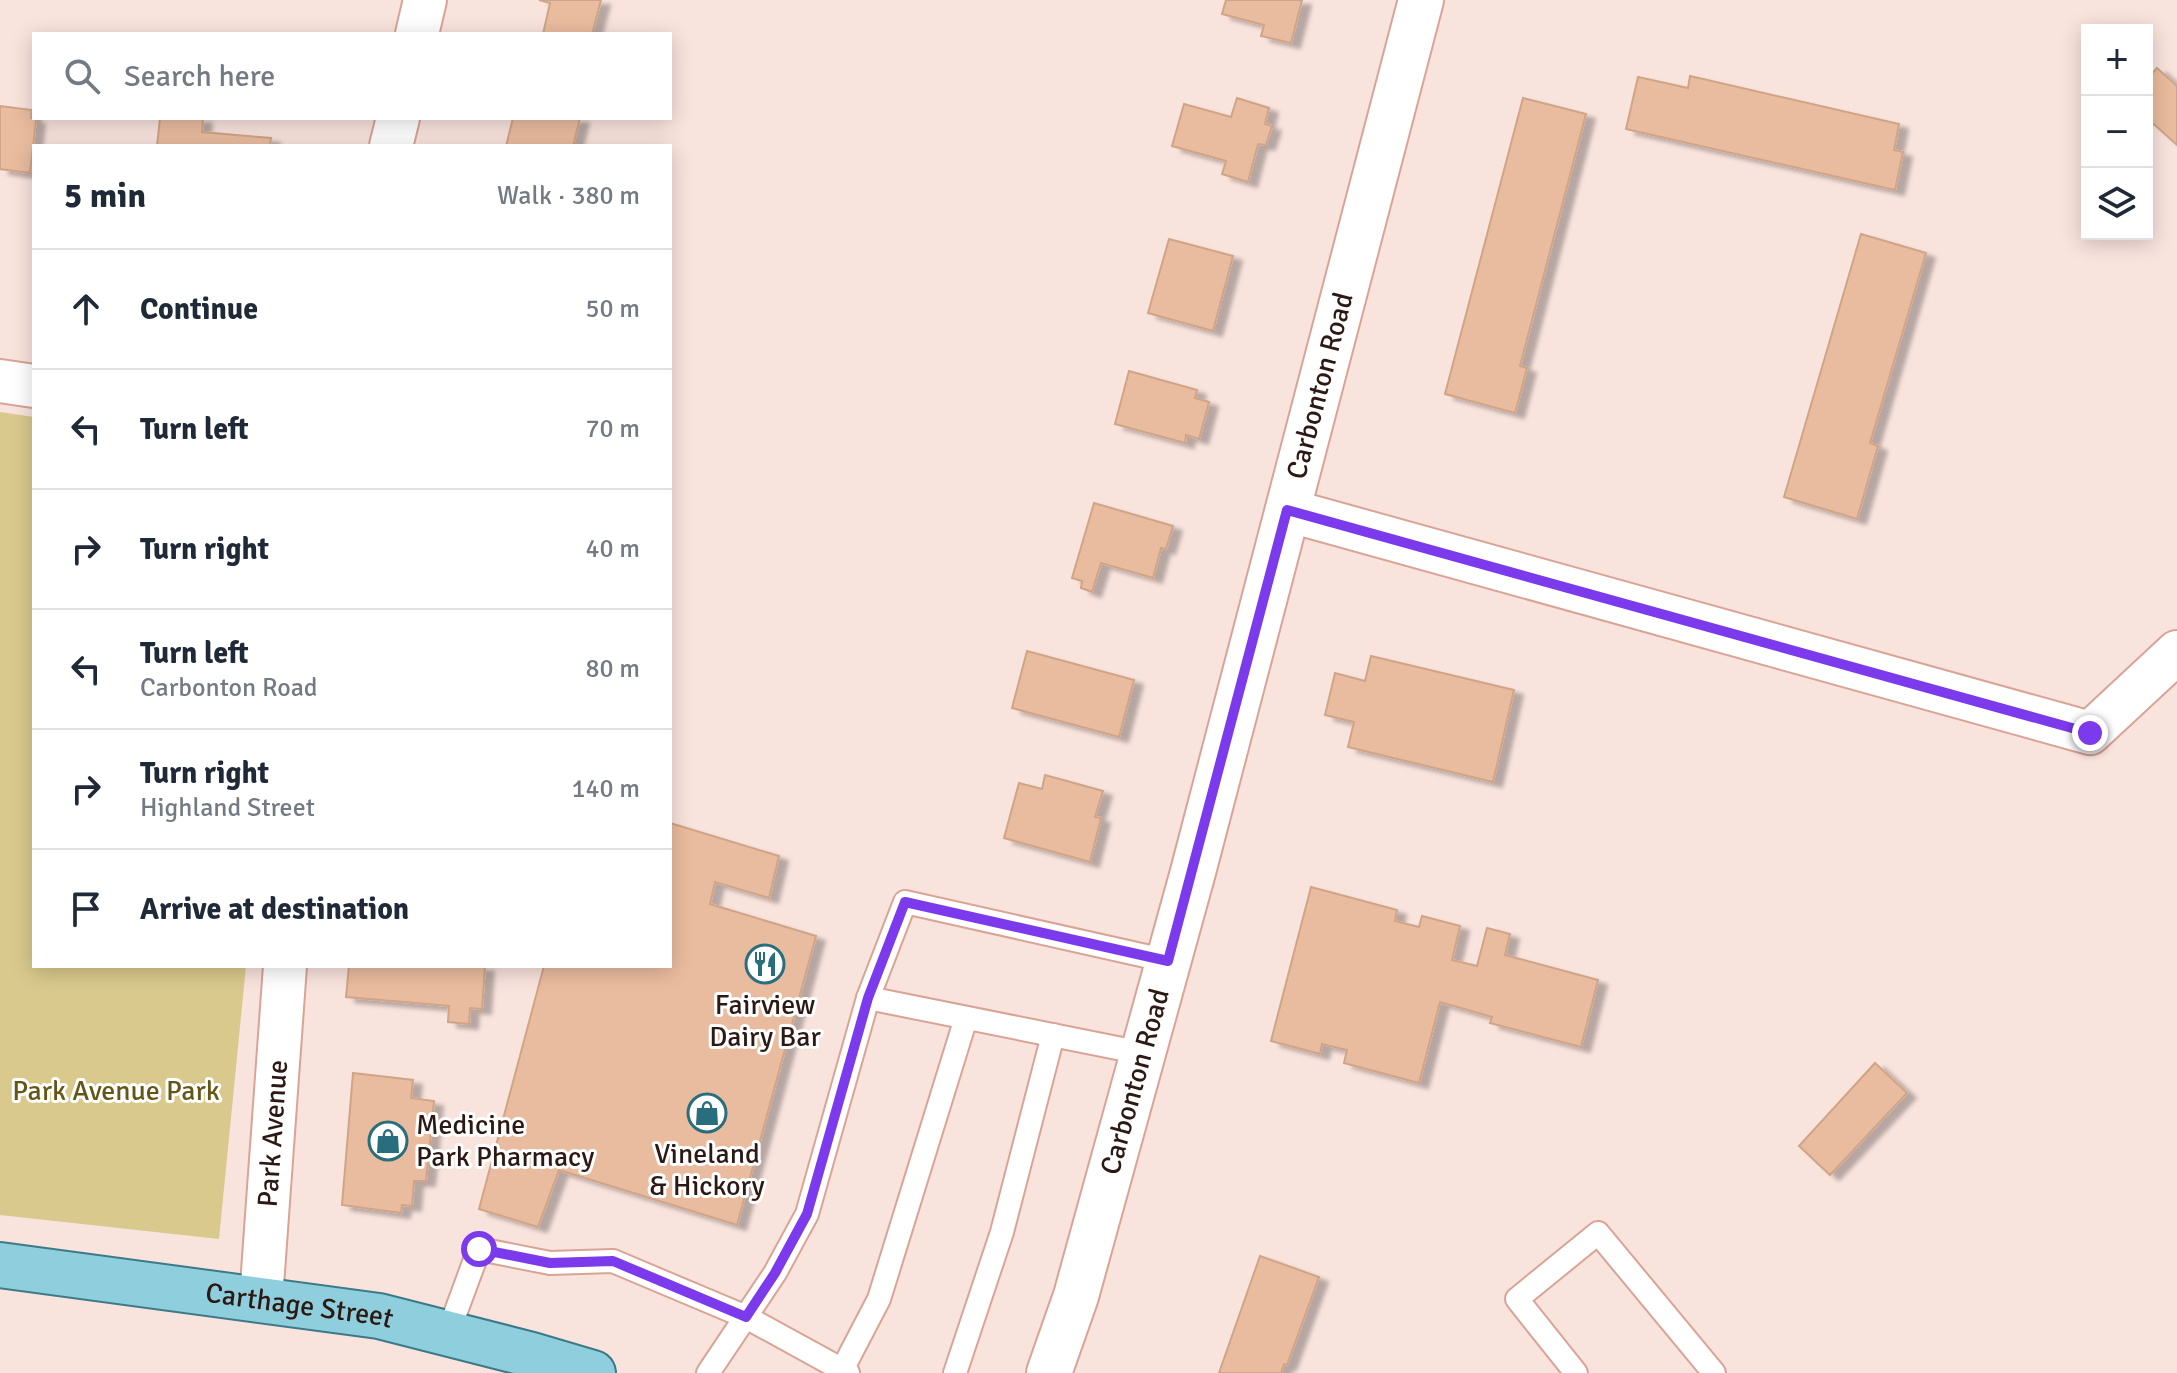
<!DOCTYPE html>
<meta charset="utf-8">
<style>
:root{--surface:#fff;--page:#f6f6f7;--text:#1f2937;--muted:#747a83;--line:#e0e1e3}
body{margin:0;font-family:Signika,sans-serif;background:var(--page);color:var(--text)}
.controls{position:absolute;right:24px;top:24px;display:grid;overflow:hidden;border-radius:0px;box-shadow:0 4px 20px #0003}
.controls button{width:72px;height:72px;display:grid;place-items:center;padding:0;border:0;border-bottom:2px solid var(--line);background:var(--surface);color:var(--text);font:40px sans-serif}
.stop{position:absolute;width:24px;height:24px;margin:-18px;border:6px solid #7c3aed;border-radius:50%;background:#fff}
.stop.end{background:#7c3aed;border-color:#fff;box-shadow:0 2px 8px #0008}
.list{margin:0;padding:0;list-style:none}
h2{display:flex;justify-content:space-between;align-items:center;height:104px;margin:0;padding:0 32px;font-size:34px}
h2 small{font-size:26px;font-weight:400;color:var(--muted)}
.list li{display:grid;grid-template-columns:52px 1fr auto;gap:24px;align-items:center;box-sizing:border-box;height:120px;padding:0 32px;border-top:2px solid var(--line)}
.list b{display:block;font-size:30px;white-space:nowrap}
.list p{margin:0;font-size:26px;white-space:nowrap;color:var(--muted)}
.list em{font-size:26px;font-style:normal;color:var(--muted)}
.icon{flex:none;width:44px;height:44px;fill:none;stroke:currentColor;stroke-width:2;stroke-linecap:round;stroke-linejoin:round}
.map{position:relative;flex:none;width:2177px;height:1373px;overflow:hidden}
.search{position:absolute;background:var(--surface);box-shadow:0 4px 20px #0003;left:32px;top:32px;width:640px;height:88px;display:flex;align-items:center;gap:20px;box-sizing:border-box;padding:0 28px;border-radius:0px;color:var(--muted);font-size:30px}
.panel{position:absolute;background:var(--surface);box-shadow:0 4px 20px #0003;left:32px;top:144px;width:640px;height:824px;border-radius:0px}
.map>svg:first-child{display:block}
</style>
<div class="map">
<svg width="2177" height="1373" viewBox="0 0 2177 1373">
<defs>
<filter id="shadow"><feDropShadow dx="9" dy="5" stdDeviation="2" flood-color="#0004"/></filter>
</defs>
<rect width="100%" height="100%" fill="#f9e3dd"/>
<!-- green -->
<polygon fill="#d9c98d" points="0,412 34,417 34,966 246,966 219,1239 0,1215"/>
<!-- building -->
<g fill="#eabc9f" stroke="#d0a486" stroke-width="2" filter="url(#shadow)">
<polygon points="539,0 601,0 592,34 543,34 550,3"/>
<polygon points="1226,0 1302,0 1291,43 1261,36 1264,25 1222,14"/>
<polygon points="2157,68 2177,86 2177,145 2147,118 2147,79"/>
<polygon points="1690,76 1899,124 1894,150 1903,152 1895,190 1626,129 1638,77 1688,88"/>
<polygon points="1237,98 1269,108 1265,124 1272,126 1266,145 1258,144 1248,182 1222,174 1226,161 1172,146 1184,104 1231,117"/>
<polygon points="1523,98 1586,114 1520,366 1527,368 1515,413 1445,394"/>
<polygon points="0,106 32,110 31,118 36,119 30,173 0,169"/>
<polygon points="160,118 203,118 202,132 271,138 270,146 157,146"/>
<polygon points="513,118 580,118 573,146 506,146"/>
<polygon points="1861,234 1926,253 1870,443 1878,446 1857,519 1784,497"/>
<polygon points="1169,239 1233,256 1213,331 1148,313"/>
<polygon points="1129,371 1197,390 1195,398 1209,402 1199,439 1186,435 1185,443 1115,424"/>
<polygon points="1094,503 1173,526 1166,549 1161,548 1153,578 1101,563 1092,592 1081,588 1082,581 1072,578"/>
<polygon points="1027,651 1134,680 1119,737 1012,708"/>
<polygon points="1371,656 1514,690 1493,782 1348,747 1354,722 1325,715 1335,673 1365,681"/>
<polygon points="1045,775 1103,791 1095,817 1101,818 1090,862 1004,838 1019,783 1042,789"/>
<polygon points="670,823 779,856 769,898 715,882 710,904 816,936 737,1225 559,1170 538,1227 479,1209 544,966 670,966"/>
<polygon points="1311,887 1397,910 1395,921 1419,927 1422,916 1460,926 1452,960 1477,966 1487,928 1510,934 1505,955 1598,980 1581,1047 1490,1023 1492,1017 1440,1002 1419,1083 1344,1063 1347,1050 1322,1044 1320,1054 1271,1041"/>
<polygon points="349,966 485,966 482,1009 470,1008 469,1024 448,1022 449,1006 346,997"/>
<polygon points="1875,1063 1907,1093 1830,1175 1799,1146"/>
<polygon points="353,1073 413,1080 411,1098 434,1101 426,1181 414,1181 412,1206 402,1205 401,1213 342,1205"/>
<polygon points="1260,1256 1319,1277 1287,1365 1284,1364 1281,1373 1219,1373"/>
</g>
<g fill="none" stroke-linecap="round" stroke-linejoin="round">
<!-- service casing -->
<g stroke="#d9a496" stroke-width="26">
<g id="service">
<polyline points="868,998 1142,1053"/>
<polyline points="448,1333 479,1249 550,1263 613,1261 746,1317 848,1373"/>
<polyline points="842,1370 879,1299 966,1018"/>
<polyline points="708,1373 775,1273 807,1214 868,998 905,902 1168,961"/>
<polyline points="955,1373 1002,1232 1053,1035"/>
<polyline points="1576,1373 1517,1299 1598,1233 1714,1373"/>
</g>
</g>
<!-- minor casing -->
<g stroke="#d9a496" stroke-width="46">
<g id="minor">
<polyline points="417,34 425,0"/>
<polyline points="391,146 398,118"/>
<polyline points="0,381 34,386"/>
<polyline points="1287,510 2090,733 2177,652"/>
<path id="s1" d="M261,1299L285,966"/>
</g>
</g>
<!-- tertiary casing -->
<g stroke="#d9a496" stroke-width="48">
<g id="tertiary">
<path id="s2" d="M1049,1373L1076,1296L1193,872L1421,0"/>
</g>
</g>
<!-- primary casing -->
<g stroke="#3c7a88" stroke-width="48">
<g id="primary">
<path id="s3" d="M0,1265L379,1316L532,1355L593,1373"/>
</g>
</g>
<!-- service -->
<use href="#service" stroke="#fff" stroke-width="22"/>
<!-- minor -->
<use href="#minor" stroke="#fff" stroke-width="42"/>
<!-- tertiary -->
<use href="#tertiary" stroke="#fff" stroke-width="44"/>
<!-- primary -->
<use href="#primary" stroke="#8fcfdd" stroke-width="44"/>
</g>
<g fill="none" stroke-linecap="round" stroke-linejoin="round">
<!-- route -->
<polyline stroke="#7c3aed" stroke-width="10" points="479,1249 550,1263 613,1261 746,1317 775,1273 807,1214 868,998 905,902 1168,961 1287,510 2090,733"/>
</g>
<!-- icons -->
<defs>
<g id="restaurant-ring" transform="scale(2)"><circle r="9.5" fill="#fff" stroke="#296e7d" stroke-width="1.5"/><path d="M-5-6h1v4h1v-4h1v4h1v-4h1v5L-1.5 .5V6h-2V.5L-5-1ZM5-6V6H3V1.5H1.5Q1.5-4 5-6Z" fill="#296e7d"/></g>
<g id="shop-ring" transform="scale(2)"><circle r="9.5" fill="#fff" stroke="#296e7d" stroke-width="1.5"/><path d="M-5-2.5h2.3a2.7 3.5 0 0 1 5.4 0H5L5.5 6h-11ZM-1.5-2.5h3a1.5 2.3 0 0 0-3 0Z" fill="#296e7d"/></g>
</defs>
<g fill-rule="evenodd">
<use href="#restaurant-ring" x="765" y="964"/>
<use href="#shop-ring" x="707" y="1113"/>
<use href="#shop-ring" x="388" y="1141"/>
</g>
<g text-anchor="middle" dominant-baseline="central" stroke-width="6" stroke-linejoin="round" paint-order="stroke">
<!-- street labels -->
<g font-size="28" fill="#2c1914" stroke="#fff">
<text stroke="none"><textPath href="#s2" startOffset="1024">Carbonton Road</textPath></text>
<text stroke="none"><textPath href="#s2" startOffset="304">Carbonton Road</textPath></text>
<text stroke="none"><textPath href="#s1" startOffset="166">Park Avenue</textPath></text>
<text stroke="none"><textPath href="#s3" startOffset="302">Carthage Street</textPath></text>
</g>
<!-- poi labels -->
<g font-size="28" fill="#2c1914" stroke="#fff">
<text x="765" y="1005">Fairview<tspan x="765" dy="32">Dairy Bar</tspan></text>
<text x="416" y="1125" text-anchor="start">Medicine<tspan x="416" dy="32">Park Pharmacy</tspan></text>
<text x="707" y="1154">Vineland<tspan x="707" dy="32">&amp; Hickory</tspan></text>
</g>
<!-- park labels -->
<g font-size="28" fill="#655617" stroke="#fff">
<text x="116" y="1091">Park Avenue Park</text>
</g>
</g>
</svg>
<div class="controls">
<button>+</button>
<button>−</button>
<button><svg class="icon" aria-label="layers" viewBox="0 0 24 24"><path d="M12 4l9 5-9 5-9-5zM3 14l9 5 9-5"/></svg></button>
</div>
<div class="stop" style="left:479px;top:1249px"></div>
<div class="stop end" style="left:2090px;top:733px"></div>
<div class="search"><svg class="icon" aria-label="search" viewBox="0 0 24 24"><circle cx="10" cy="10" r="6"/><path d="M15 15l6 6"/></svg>Search here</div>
<section class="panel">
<h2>5 min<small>Walk · 380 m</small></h2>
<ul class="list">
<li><svg class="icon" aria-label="ahead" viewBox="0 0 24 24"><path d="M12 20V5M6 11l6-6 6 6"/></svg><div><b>Continue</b></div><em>50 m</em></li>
<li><svg class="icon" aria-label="left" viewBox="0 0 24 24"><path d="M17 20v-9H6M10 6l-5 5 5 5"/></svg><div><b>Turn left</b></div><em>70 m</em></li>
<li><svg class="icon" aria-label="right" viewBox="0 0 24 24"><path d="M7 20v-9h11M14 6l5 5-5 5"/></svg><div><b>Turn right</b></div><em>40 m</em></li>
<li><svg class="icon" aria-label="left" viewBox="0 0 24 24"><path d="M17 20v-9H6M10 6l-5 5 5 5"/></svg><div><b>Turn left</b><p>Carbonton Road</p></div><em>80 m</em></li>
<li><svg class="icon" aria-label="right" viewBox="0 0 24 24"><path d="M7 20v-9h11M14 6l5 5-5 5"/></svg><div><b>Turn right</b><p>Highland Street</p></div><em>140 m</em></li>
<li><svg class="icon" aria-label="arrive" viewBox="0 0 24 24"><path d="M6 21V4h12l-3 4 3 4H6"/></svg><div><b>Arrive at destination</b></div></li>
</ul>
</section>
</div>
